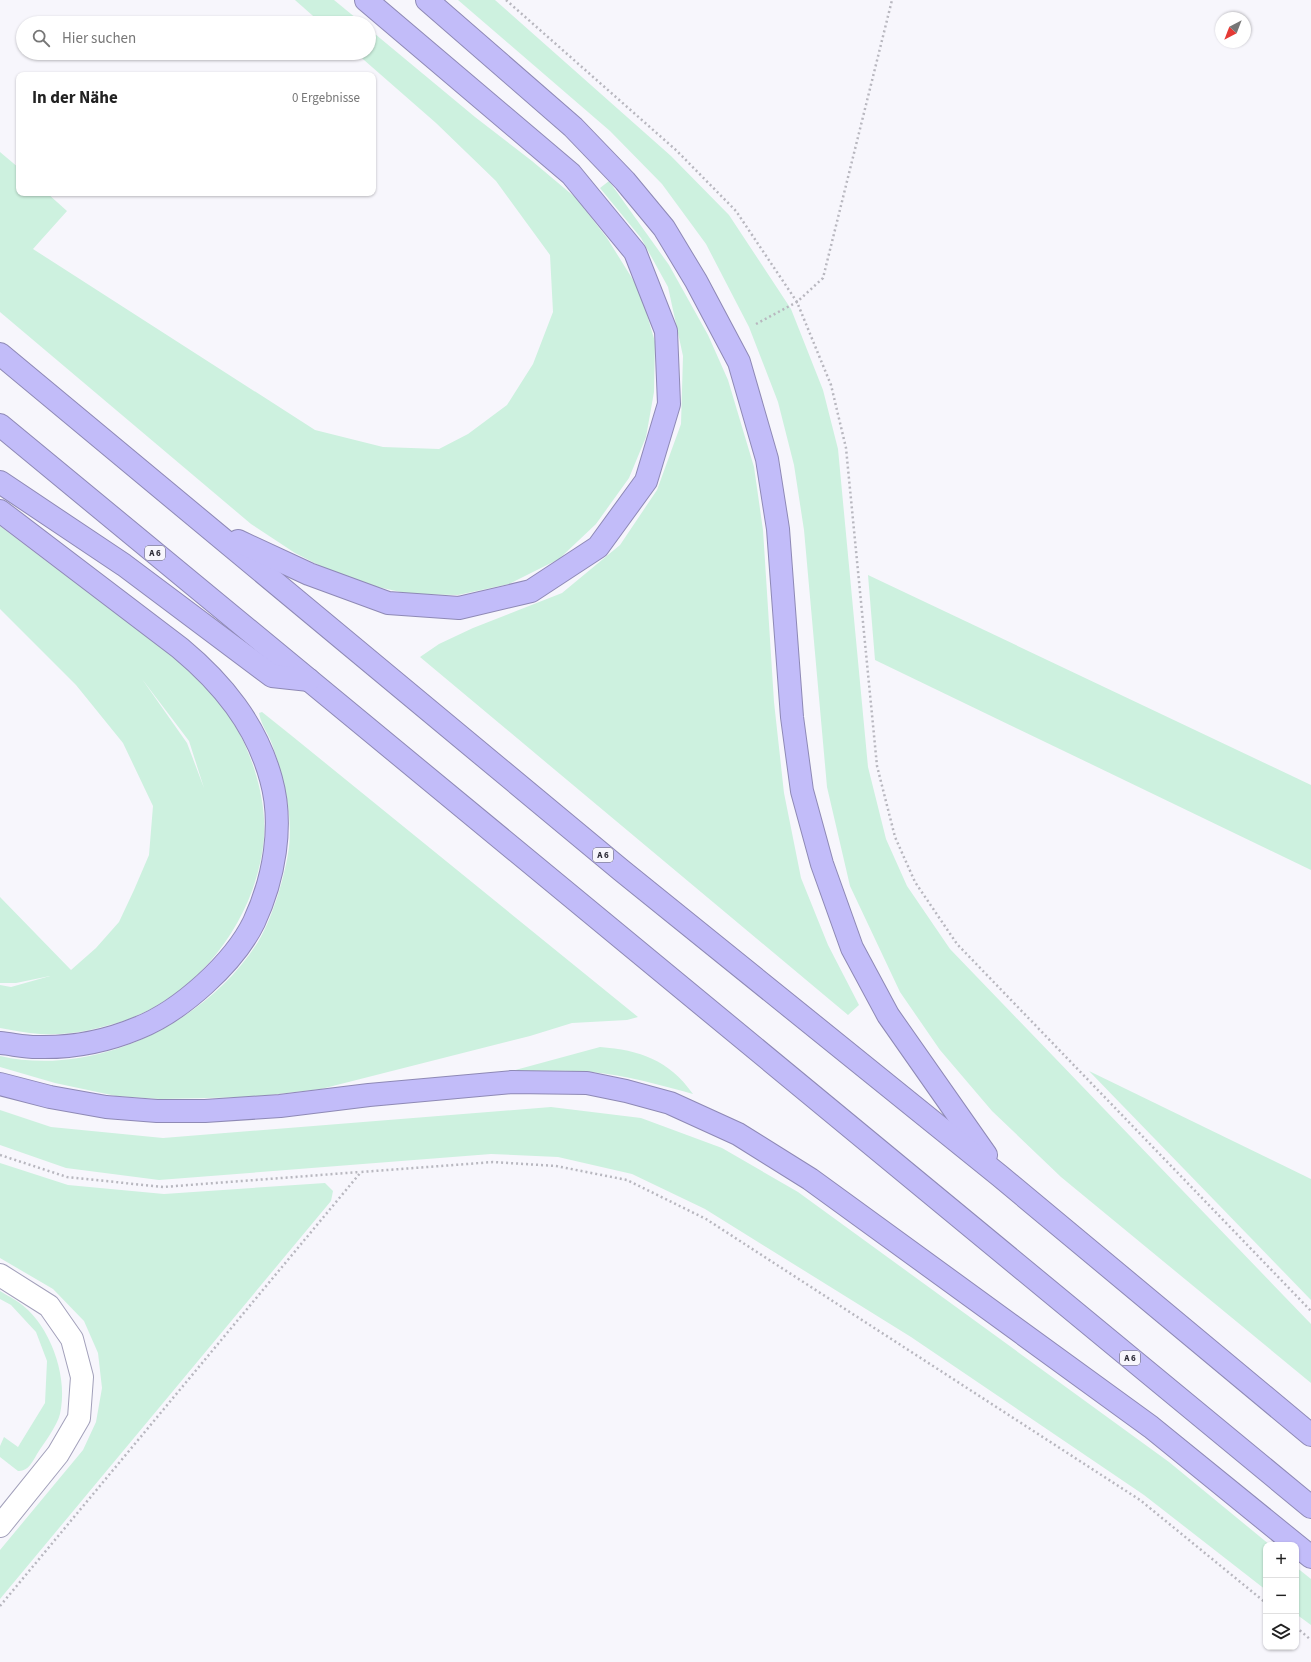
<!DOCTYPE html>
<html lang="de">
<meta charset="utf-8">
<style>
:root{--surface:#fff;--page:#f6f6f6;--text:#222;--muted:#767676;--line:#e0e0e0}
body{margin:0;font-family:"Source Sans 3",sans-serif;background:var(--page);color:var(--text)}
.controls{position:absolute;right:12px;bottom:12px;display:grid;overflow:hidden;border-radius:8px;box-shadow:0 1px 3px #0004}
.controls button{width:36px;height:36px;display:grid;place-items:center;padding:0;border:0;border-bottom:1px solid var(--line);background:var(--surface);color:var(--text);font:20px sans-serif}
.compass{position:absolute;left:1215px;top:12px;width:36px;height:36px;border-radius:50%;background:var(--surface);box-shadow:0 1px 3px #0004;rotate:222deg}
.list{margin:0;padding:0;list-style:none}
h2{display:flex;justify-content:space-between;align-items:center;height:52px;margin:0;padding:0 16px;font-size:17px}
h2 small{font-size:13px;font-weight:400;color:var(--muted)}
.icon{flex:none;width:22px;height:22px;fill:none;stroke:currentColor;stroke-width:2;stroke-linecap:round;stroke-linejoin:round}
.map{position:relative;flex:none;width:1311px;height:1662px;overflow:hidden}
.search{position:absolute;background:var(--surface);box-shadow:0 1px 3px #0004;left:16px;top:16px;width:360px;height:44px;display:flex;align-items:center;gap:10px;box-sizing:border-box;padding:0 14px;border-radius:22px;color:var(--muted);font-size:15px}
.panel{position:absolute;background:var(--surface);box-shadow:0 1px 3px #0004;left:16px;top:72px;width:360px;height:124px;border-radius:8px}
.map>svg:first-child{display:block}
</style>
<div class="map">
<svg width="1311" height="1662" viewBox="0 0 1311 1662">
<rect width="100%" height="100%" fill="#f7f6fc"/>
<!-- green -->
<g fill="#cdf1df" fill-rule="evenodd">
<polygon points="295,0 334,0 362,23 321,23"/>
<polygon points="458,0 495,0 671,156 729,215 791,309 823,390 838,449 868,767 886,839 907,886 950,949 1311,1324 1311,1383 1061,1177 992,1111 940,1050 900,992 850,886 827,787 804,530 794,465 778,402 749,327 706,244 662,184 610,131"/>
<polygon points="369,29 475,117 532,161 576,198 607,238 640,291 655,342 654,392 646,437 629,478 596,524 559,559 509,584 458,595 410,594 350,581 295,553 251,524 0,312 0,152 19,168 19,193 47,193 67,211 33,249 315,430 383,447 439,449 468,434 507,405 533,364 553,312 550,255 496,181 436,123 356,53 369,53"/>
<polygon points="609,181 669,265 708,335 728,380 754,467 763,530 774,702 784,793 801,878 828,945 859,1005 848,1015 420,657 439,644 473,628 562,593 620,545 657,490 681,424 683,356 668,287 641,238 600,188"/>
<path d="M0,526C38,555 77,584 115,613C159,645 205,677 234,724C253,755 267,802 264,838C257,917 201,993 126,1020C99,1029 68,1036 40,1034C26,1033 13,1030 0,1028V985L11,987L50,976L16,983H0V897L71,970L96,948L119,922L134,890L149,855L153,806L123,743L76,685L0,609ZM142,679L189,741L204,788L187,743Z"/>
<polygon points="868,575 1311,785 1311,870 875,660"/>
<path d="M262,712L292,736L638,1017L627,1020L572,1023L530,1036L321,1089L251,1097L160,1099L116,1096L55,1083L0,1067V1056C95,1078 207,1023 258,942C273,917 285,876 289,847C293,813 283,776 272,744C268,733 261,725 259,713Z"/>
<path d="M600,1047C640,1050 669,1060 693,1094C660,1085 626,1075 591,1072C563,1070 536,1071 508,1072Z"/>
<polygon points="1089,1071 1311,1179 1311,1300"/>
<polygon points="551,1107 641,1118 722,1148 798,1192 1169,1462 1270,1545 1266,1545 1266,1590 1144,1495 911,1337 705,1209 632,1174 558,1157 491,1154 159,1180 66,1168 0,1145 0,1110 51,1127 163,1138"/>
<polygon points="0,1163 68,1185 164,1194 325,1183 333,1191 331,1201 0,1599 0,1550 83,1450 96,1422 102,1388 98,1353 84,1321 53,1289 0,1258"/>
<path d="M0,1291C10,1297 20,1302 28,1310C53,1334 68,1380 60,1414C57,1426 44,1443 37,1454C33,1461 28,1472 18,1471L0,1457V1446L4,1437L18,1447L45,1403L47,1361L36,1332L11,1305L0,1299Z"/>
<polygon points="1296,1567 1311,1579 1311,1625 1296,1614"/>
</g>
<g fill="none" stroke-linecap="round" stroke-linejoin="round">
<!-- minor casing -->
<g stroke="#a2a0ba" stroke-width="24">
<polyline id="minor" points="0,1275 49,1306 72,1339 82,1377 79,1418 58,1454 0,1526"/>
</g>
<!-- highway casing -->
<g stroke="#8e89b5" stroke-width="24">
<g id="highway">
<polyline points="427,0 573,127 625,181 664,228 696,281 739,362 767,459 778,529 792,717 802,791 822,864 852,948 888,1015 986,1155"/>
<polyline points="0,354 621,870 1000,1176 1311,1435"/>
<polyline points="0,425 1311,1507"/>
<polyline points="0,482 124,565 272,676 309,680"/>
<path d="M0,511L180,648C222,683 256,724 271,779C284,825 274,879 254,922C234,963 181,1011 138,1028C107,1041 71,1048 37,1047C24,1047 12,1044 0,1043"/>
<polyline points="238,541 309,574 388,603 459,608 531,591 598,547 646,481 669,404 666,331 635,252 571,174 366,0"/>
<polyline points="0,1084 50,1097 106,1107 157,1111 205,1111 280,1106 369,1095 512,1082 587,1083 626,1091 670,1103 738,1134 810,1179 1151,1427 1311,1557"/>
</g>
</g>
<!-- path -->
<g stroke="#b8b7bf" stroke-width="2.5" stroke-dasharray="2 3" stroke-linecap="butt">
<polyline points="506,0 677,151 736,211 797,302 831,385 846,448 877,766 895,837 915,882 957,944 1311,1311"/>
<polyline points="756,324 797,302 823,278 892,0"/>
<polyline points="0,1155 67,1177 163,1187 360,1172"/>
<polyline points="0,1606 361,1172 493,1162 556,1166 627,1180 706,1219 1140,1500 1266,1603"/>
<polyline points="1296,1627 1311,1640"/>
</g>
<!-- minor -->
<use href="#minor" stroke="#fff" stroke-width="22"/>
<!-- highway -->
<use href="#highway" stroke="#c2bcf9" stroke-width="22"/>
</g>
<g text-anchor="middle" dominant-baseline="central" stroke-width="3" stroke-linejoin="round" paint-order="stroke">
<!-- shield labels -->
<g fill="#f7f6fc" stroke="#696871" stroke-width="1">
<rect x="145" y="546" width="20" height="14" rx="3"/>
<rect x="593" y="848" width="20" height="14" rx="3"/>
<rect x="1120" y="1351" width="20" height="14" rx="3"/>
</g>
<g font-size="9" font-weight="bold" fill="#2c2b36">
<text x="155" y="553">A 6</text>
<text x="603" y="855">A 6</text>
<text x="1130" y="1358">A 6</text>
</g>
</g>
</svg>
<div class="controls">
<button>+</button>
<button>−</button>
<button><svg class="icon" aria-label="layers" viewBox="0 0 24 24"><path d="M12 4l9 5-9 5-9-5zM3 14l9 5 9-5"/></svg></button>
</div>
<svg class="compass" viewBox="-18 -18 36 36"><path d="M0-13l5 13h-10z" fill="#e53935"/><path d="M0 13l5-13h-10z" fill="#767676"/></svg>
<div class="search"><svg class="icon" aria-label="search" viewBox="0 0 24 24"><circle cx="10" cy="10" r="6"/><path d="M15 15l6 6"/></svg>Hier suchen</div>
<section class="panel">
<h2>In der Nähe<small>0 Ergebnisse</small></h2>
<ul class="list">
</ul>
</section>
</div>
